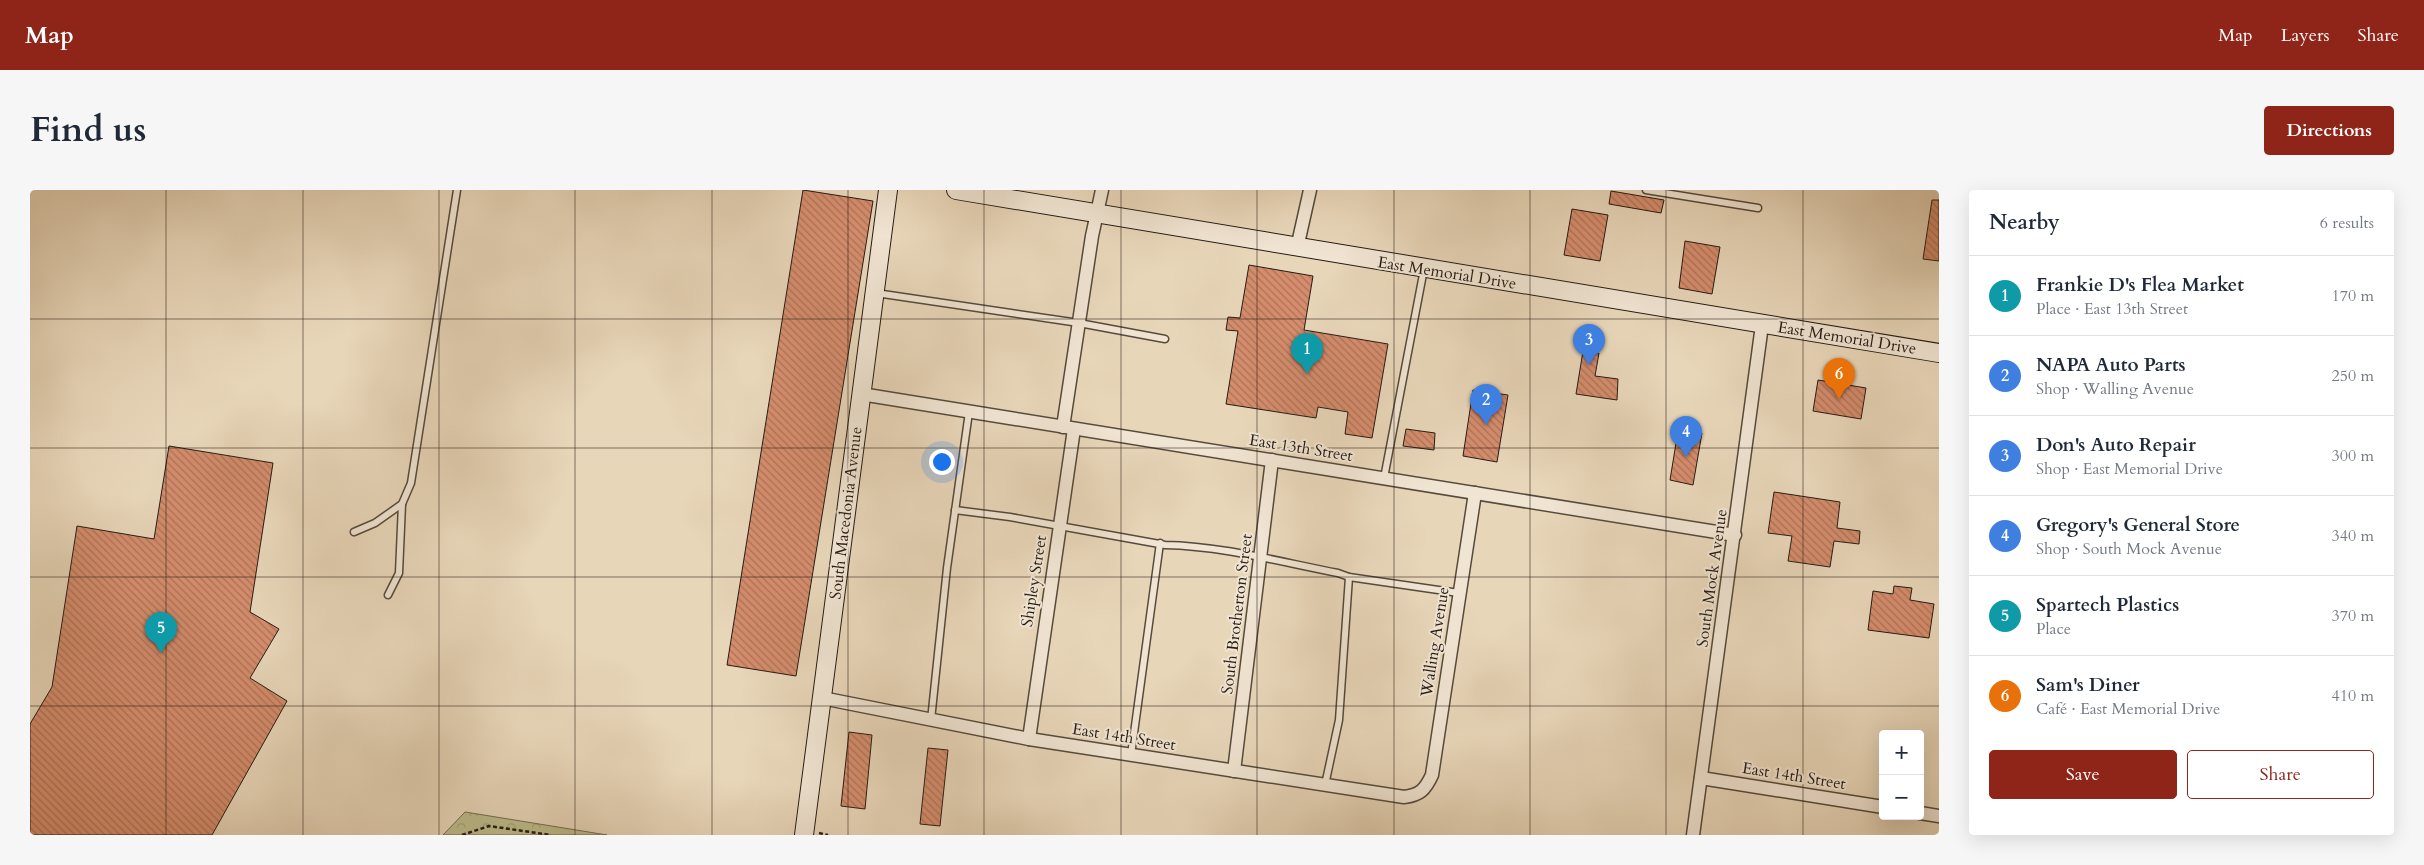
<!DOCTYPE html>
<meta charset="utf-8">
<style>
:root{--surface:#fff;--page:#f6f6f7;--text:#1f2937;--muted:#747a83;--line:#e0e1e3;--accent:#8f2418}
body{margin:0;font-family:Cardo,serif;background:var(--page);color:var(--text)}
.controls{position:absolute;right:15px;bottom:15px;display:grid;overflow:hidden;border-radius:5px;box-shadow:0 5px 20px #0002}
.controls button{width:45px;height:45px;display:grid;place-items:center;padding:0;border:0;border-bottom:1px solid var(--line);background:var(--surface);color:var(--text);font:25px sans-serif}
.you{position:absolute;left:911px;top:271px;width:18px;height:18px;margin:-12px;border:4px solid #fff;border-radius:50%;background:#1a73e8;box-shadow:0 0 0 8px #1a73e833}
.badge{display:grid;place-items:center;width:32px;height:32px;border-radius:50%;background:var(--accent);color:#fff;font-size:16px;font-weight:700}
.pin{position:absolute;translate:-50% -41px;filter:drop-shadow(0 1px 2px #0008)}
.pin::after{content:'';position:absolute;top:26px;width:18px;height:15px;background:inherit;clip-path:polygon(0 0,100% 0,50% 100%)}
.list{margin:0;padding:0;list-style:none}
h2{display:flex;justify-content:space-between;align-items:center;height:65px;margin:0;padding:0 20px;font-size:21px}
h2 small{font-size:16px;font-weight:400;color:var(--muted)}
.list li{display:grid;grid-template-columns:32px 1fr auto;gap:15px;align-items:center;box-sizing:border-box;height:80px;padding:0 20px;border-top:1px solid var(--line)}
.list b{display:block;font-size:19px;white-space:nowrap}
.list p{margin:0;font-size:16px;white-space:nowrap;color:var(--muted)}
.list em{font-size:16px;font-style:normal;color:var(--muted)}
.actions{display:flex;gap:10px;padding:15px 20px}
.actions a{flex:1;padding:11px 0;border:1px solid var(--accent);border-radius:5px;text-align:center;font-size:18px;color:var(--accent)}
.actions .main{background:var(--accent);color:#fff}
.map{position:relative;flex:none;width:1909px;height:645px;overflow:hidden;border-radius:5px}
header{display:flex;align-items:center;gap:30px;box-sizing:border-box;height:70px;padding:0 25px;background:var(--accent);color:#fff}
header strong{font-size:24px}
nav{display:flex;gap:28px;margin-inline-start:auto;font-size:18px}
.intro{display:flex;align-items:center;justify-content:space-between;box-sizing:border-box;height:120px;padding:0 30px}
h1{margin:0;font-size:35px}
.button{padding:12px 22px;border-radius:5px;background:var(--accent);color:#fff;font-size:18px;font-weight:700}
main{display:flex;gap:30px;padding:0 30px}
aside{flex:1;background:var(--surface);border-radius:5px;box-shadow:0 5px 20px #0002}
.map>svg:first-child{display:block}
</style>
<header>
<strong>Map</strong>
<nav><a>Map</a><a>Layers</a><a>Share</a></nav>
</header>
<div class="intro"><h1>Find us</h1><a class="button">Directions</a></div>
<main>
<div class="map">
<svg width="1909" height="645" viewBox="0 0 1909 645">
<defs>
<pattern id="park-crowns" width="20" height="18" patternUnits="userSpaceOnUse" patternTransform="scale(1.25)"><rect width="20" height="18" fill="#bcbc8b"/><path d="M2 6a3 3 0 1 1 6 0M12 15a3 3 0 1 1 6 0" fill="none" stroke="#a1a177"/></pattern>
<pattern id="building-back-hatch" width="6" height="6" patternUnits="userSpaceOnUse" patternTransform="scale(1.25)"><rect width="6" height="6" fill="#d58d6d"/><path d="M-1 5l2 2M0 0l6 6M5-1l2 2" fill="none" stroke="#ad7258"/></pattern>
</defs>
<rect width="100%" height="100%" fill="#e8d6b9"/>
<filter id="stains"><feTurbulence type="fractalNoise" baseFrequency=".004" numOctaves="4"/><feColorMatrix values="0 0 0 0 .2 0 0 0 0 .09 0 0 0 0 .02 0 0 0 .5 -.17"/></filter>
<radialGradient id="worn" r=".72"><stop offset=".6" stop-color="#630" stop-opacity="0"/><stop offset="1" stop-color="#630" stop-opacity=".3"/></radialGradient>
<!-- park -->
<polygon fill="url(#park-crowns)" stroke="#706c4f" points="435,622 577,645 413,645"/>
<!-- building -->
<g fill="url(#building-back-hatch)" stroke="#241b13">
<polygon points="773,0 843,11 766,486 697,475"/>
<polygon points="1581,1 1634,10 1631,23 1579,14"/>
<polygon points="1902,10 1909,10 1909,71 1893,69"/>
<polygon points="1542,19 1578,25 1570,71 1534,65"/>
<polygon points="1655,51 1690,57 1682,104 1649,98"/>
<polygon points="1219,75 1283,86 1274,140 1358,154 1342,248 1315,244 1318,222 1288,217 1286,228 1196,214 1208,141 1196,140 1198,127 1210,128"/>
<polygon points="1553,161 1569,163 1565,186 1588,189 1587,210 1546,204"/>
<polygon points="1788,190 1836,198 1831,229 1783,221"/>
<polygon points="1443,200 1478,205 1467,272 1433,266"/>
<polygon points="1376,239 1405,243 1404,260 1373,256"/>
<polygon points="1648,241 1672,243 1663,295 1640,290"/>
<polygon points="139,256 243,273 220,422 249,439 220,488 257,511 182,645 0,645 0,534 22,497 47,336 124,349"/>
<polygon points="1744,302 1810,312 1807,338 1830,341 1829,354 1804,351 1800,377 1758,371 1762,346 1738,343"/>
<polygon points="1864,396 1882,398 1880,410 1904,414 1899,448 1838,440 1843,401 1863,404"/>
<polygon points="819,542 842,545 835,619 811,616"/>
<polygon points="898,558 918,560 910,636 890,634"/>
</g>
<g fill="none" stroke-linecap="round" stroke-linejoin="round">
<!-- lane casing -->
<g stroke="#554a3c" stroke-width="9">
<g id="lane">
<polyline points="1616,0 1728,18"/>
<polyline points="846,103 1049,133 1135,149"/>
<polyline points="1354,288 1394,79"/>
<path d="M925,320L980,327L1135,355C1192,356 1251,372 1308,383L1319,387L1429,403"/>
<polyline points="324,342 345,333 372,314 381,293 427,0"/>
<polyline points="358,405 369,383 372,314"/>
<polyline points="901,530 917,378 939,222"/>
<polyline points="1101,565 1130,353"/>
<polyline points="1295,595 1309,530 1319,387"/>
</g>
</g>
<!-- street casing -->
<g stroke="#554a3c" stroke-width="15">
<g id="street">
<polyline points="1267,58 1280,0"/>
<polyline points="831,204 1705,345"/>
<polyline points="1033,237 1062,46 1072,0"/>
<path d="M792,508L999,549L1374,607C1390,605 1395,600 1402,585L1445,303"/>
<polyline points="999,549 1044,239"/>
<polyline points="1204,581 1242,270"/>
<polyline points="1671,588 1853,617"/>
<polyline points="1890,623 1909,626"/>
<polyline points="1663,645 1732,135"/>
</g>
</g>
<!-- secondary casing -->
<g stroke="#241b13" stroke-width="20">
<g id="secondary">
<polyline points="926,0 1909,163"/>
<polyline points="774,645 858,0"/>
</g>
</g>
<!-- path -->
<g stroke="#241b13" stroke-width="2.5" stroke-dasharray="4 2.5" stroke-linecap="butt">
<polyline points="789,643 798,645"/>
<polyline points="432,645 459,636 521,645"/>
</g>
<!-- lane -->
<use href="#lane" stroke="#f0e4d2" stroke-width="6"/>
<!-- street -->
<use href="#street" stroke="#f0e4d2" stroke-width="12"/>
<!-- secondary -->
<use href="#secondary" stroke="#f0e4d2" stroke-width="18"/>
</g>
<!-- grid -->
<path fill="none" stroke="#241b13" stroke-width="1" stroke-opacity="0.55" d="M136,0V645M273,0V645M409,0V645M545,0V645M682,0V645M818,0V645M954,0V645M1091,0V645M1227,0V645M1364,0V645M1500,0V645M1636,0V645M1773,0V645M0,129H1909M0,258H1909M0,387H1909M0,516H1909"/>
<g text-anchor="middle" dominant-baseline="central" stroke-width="4" stroke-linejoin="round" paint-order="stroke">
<!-- street labels -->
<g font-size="16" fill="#241b13" stroke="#f0e4d2">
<text transform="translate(1417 83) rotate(9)">East Memorial Drive</text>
<text transform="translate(1817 148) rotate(9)">East Memorial Drive</text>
<text transform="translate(1271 258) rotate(9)">East 13th Street</text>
<text transform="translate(816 323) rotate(-83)">South Macedonia Avenue</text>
<text transform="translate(1682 388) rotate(-82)">South Mock Avenue</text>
<text transform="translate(1004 391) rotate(-81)">Shipley Street</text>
<text transform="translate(1207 424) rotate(-83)">South Brotherton Street</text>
<text transform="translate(1405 452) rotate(-81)">Walling Avenue</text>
<text transform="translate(1094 547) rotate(9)">East 14th Street</text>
<text transform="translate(1764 586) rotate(9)">East 14th Street</text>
</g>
</g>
<rect width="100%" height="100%" filter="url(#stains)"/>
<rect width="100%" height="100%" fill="url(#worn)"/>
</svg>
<div class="controls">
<button>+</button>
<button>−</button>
</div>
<div class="you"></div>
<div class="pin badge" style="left:1277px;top:184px;background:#0f9aa8">1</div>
<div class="pin badge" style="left:1456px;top:235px;background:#3f7fe0">2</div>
<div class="pin badge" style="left:1559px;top:175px;background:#3f7fe0">3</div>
<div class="pin badge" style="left:1656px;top:267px;background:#3f7fe0">4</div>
<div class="pin badge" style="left:131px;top:463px;background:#0f9aa8">5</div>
<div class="pin badge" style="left:1809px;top:209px;background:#e8710a">6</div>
</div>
<aside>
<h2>Nearby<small>6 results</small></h2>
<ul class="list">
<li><span class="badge" style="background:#0f9aa8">1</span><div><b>Frankie D's Flea Market</b><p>Place · East 13th Street</p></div><em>170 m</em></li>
<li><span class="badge" style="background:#3f7fe0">2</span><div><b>NAPA Auto Parts</b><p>Shop · Walling Avenue</p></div><em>250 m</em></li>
<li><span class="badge" style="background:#3f7fe0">3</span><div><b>Don's Auto Repair</b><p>Shop · East Memorial Drive</p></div><em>300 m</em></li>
<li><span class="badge" style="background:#3f7fe0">4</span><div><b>Gregory's General Store</b><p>Shop · South Mock Avenue</p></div><em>340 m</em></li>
<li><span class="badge" style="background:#0f9aa8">5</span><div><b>Spartech Plastics</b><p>Place</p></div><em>370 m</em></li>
<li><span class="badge" style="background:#e8710a">6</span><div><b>Sam's Diner</b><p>Café · East Memorial Drive</p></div><em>410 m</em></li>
</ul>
<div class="actions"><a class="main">Save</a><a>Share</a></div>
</aside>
</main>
